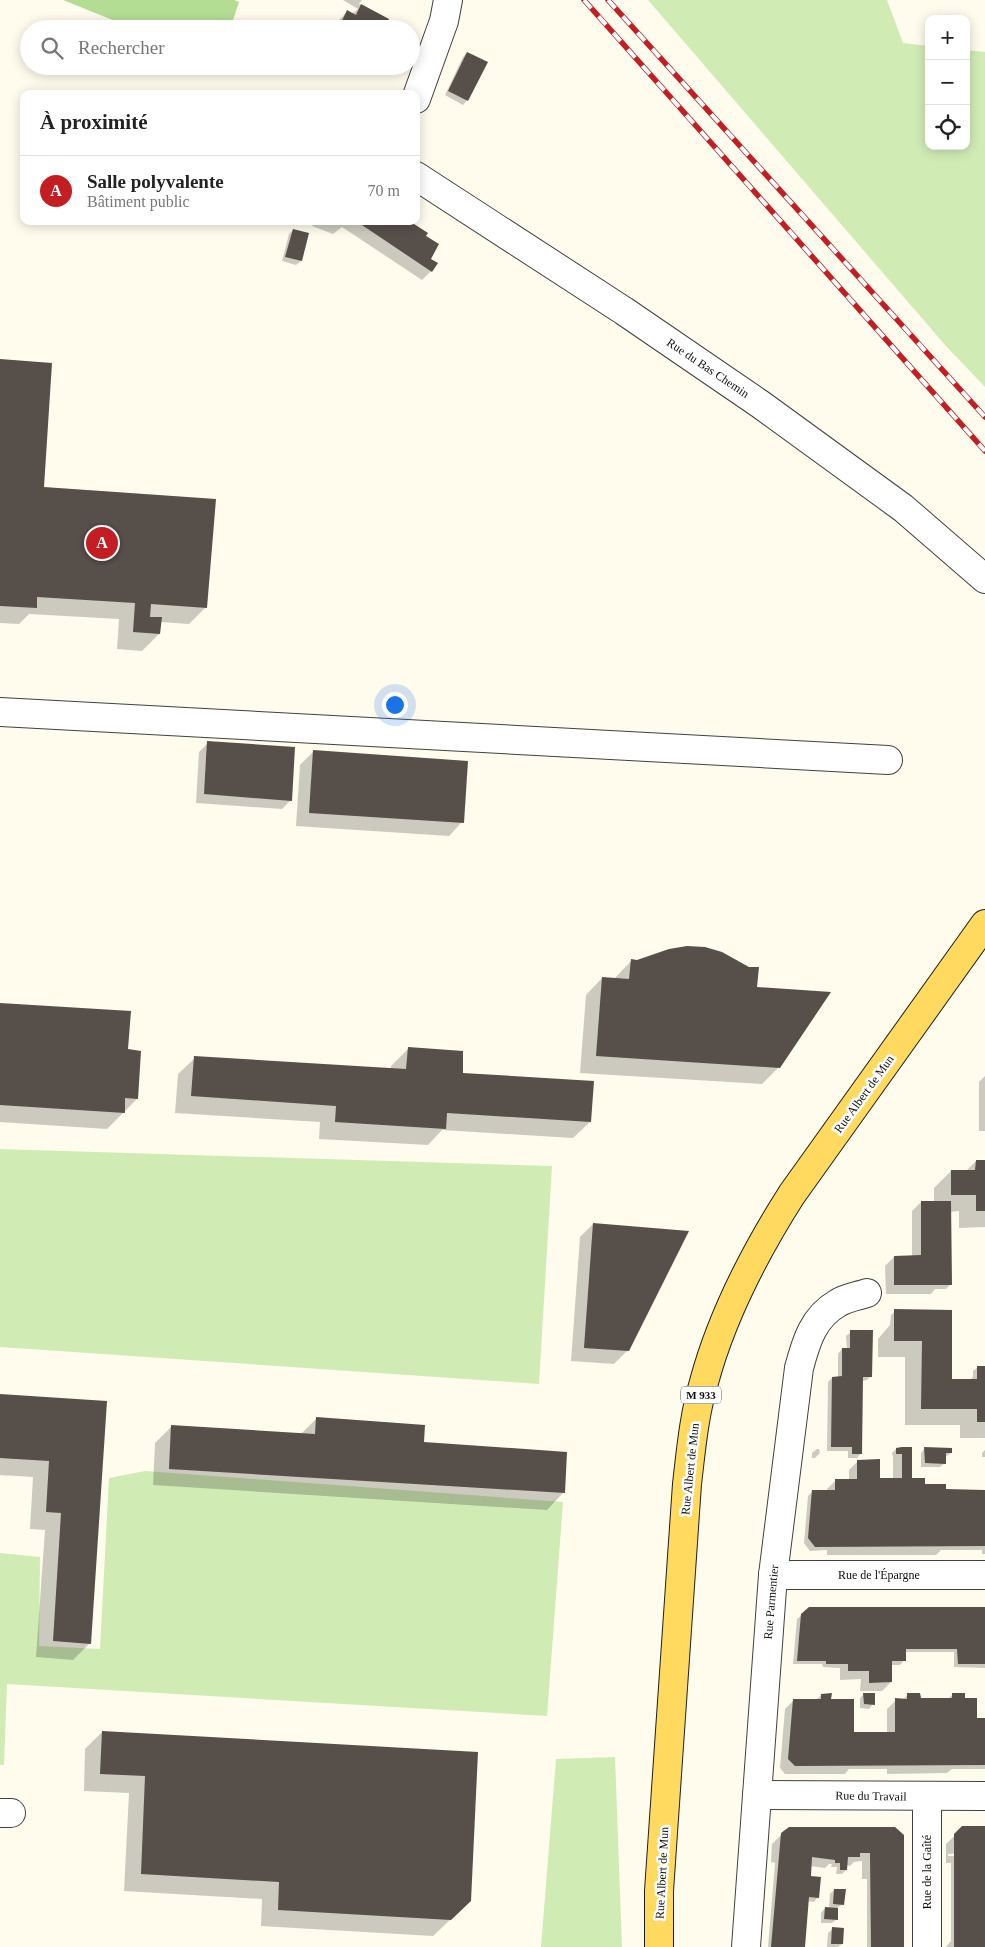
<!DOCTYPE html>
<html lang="fr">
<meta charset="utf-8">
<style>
:root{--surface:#fff;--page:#f6f6f6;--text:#222;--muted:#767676;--line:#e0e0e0;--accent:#c41e24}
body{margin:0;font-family:Georgia,serif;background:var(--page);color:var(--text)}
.controls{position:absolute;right:15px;top:15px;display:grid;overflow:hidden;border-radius:10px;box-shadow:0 2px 12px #0003}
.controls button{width:45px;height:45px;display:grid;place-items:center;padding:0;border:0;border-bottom:1px solid var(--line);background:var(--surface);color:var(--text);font:25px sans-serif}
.you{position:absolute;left:394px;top:704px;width:18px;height:18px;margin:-12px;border:4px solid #fff;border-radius:50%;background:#1a73e8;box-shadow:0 0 0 8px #1a73e833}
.badge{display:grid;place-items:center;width:32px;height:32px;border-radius:50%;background:var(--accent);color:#fff;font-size:16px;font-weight:700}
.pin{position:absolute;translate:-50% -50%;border:2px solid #fff;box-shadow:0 1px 5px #0006}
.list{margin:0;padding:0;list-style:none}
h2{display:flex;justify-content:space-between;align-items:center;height:65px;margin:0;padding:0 20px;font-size:21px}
h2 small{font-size:16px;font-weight:400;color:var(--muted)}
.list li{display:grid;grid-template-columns:32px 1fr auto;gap:15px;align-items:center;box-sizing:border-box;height:70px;padding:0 20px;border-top:1px solid var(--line)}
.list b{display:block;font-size:19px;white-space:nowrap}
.list p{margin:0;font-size:16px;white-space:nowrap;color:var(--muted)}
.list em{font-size:16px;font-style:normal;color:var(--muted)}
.icon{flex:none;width:28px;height:28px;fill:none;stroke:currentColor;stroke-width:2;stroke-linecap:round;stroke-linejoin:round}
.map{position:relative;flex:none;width:985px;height:1947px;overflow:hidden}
.search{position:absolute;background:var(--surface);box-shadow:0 2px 12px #0003;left:20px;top:20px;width:400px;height:55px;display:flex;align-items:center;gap:12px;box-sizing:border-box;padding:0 18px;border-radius:28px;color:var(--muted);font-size:19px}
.panel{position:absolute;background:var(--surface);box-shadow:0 2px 12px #0003;left:20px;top:90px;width:400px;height:135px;border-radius:10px}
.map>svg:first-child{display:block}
</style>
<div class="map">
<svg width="985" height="1947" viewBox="0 0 985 1947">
<rect width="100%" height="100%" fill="#fffcee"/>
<!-- green -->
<g fill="#d1ebb5">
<polygon points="648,0 887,0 903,43 929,46 929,146 966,146 966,50 985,52 985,387 945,345"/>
<polygon points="0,1149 552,1166 539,1384 0,1347"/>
<polygon points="145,1471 563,1502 547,1716 7,1684 4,1765 0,1765 0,1553 40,1557 39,1646 100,1649 109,1478"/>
<polygon points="615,1757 622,1947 541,1947 556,1759"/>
</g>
<!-- forest -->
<polygon fill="#b4dd94" points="63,0 234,0 239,2 230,29 135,29"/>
<!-- shadow -->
<g fill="#0003">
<polygon points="343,0 362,0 359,4 387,20 382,29 335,29 338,21 347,12 352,14 358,9"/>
<polygon points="467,53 467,100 463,105 445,95 463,57"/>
<polygon points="314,221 414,221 413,224 424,236 431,271 422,280 342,227 333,234 312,226"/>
<polygon points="293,230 308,234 301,261 296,265 282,261 289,234"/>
<polygon points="0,360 43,488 206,607 189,624 160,622 159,634 142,651 117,649 119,619 29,614 19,624 0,623"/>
<polygon points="208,743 291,800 282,809 196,803 199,752"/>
<polygon points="313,752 462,822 449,836 296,826 300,765"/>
<polygon points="631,961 756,988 779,1067 762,1084 580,1073 586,995 602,978 614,979"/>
<polygon points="0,1004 127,1051 137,1099 107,1129 0,1122"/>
<polygon points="408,1049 461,1074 590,1122 573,1138 442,1130 428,1145 319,1139 320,1122 175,1113 178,1074 195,1058 391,1069 391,1066"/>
<polygon points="985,1076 985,1131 979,1131 979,1082"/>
<polygon points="976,1161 985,1161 985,1227 959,1228 959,1211 950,1212 950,1285 946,1289 935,1289 931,1294 886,1294 885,1266 894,1257 912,1256 912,1211 921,1202 934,1202 934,1188 951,1171 966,1171"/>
<polygon points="593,1224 628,1350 614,1364 571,1361 580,1237"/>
<polygon points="895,1311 940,1311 951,1380 970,1380 973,1377 973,1371 978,1367 985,1367 985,1438 960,1438 960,1425 905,1425 905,1357 878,1357 878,1339 890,1325 891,1315"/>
<polygon points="851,1332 871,1376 867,1380 862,1381 861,1453 857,1458 848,1458 848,1451 827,1451 828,1382 832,1378 838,1378 838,1354 842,1349 847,1349 846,1336"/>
<polygon points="0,1395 105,1403 90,1643 73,1660 36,1657 45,1530 30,1529 33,1477 0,1475"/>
<polygon points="316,1419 423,1443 563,1493 547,1510 153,1485 155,1443 172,1426 300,1435"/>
<polygon points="925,1448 951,1453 945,1457 945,1463 940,1467 921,1467 921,1453"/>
<polygon points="817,1449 819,1449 820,1453 815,1458 812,1458 812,1453"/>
<polygon points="896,1449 911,1449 911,1479 923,1485 945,1493 985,1490 985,1554 982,1554 982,1550 941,1550 936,1555 827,1555 827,1550 810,1551 804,1543 808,1496 813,1491 827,1491 827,1489 836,1480 849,1480 849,1470 858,1461 879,1479 893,1479 893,1457 892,1453"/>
<polygon points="985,1450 985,1457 982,1457 982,1453"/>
<polygon points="985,1608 985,1668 954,1667 954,1652 904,1652 904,1660 900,1665 891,1665 891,1682 882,1691 860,1691 861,1679 840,1680 840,1668 823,1667 822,1664 793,1664 797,1619 802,1615"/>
<polygon points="864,1694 873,1704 869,1709 860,1708 860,1698"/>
<polygon points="908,1694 918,1700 948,1699 952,1695 964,1700 976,1719 985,1719 985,1769 952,1769 947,1773 887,1774 887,1769 849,1769 845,1774 785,1774 780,1768 785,1709 794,1700 817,1699 821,1695 830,1698 853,1734 887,1733 887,1709 896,1700 903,1700"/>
<polygon points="102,1732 452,1918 433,1936 261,1926 262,1899 124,1891 129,1793 84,1791 85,1749"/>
<polygon points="985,1827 985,1852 948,1854 948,1856 985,1855 985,1947 946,1947 951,1941 951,1863 946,1863 946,1844 963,1828"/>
<polygon points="894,1828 902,1947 867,1947 867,1879 862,1879 862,1861 854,1862 850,1866 846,1865 846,1870 842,1874 836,1874 837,1867 831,1867 832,1864 829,1864 825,1868 810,1866 809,1878 818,1897 814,1902 807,1901 803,1947 768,1947 775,1863 771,1862 772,1844 782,1834"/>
<polygon points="834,1890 843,1904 837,1908 837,1919 832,1923 821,1923 821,1913 825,1908 829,1909 830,1894"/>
<polygon points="833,1929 842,1944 838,1947 827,1947 828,1933"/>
</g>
<!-- building -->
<g fill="#574f49">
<polygon points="361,4 389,19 384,29 349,29 351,26 342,21 347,10 356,15"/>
<polygon points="467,52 488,62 468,101 448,91"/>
<polygon points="356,221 416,221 414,224 428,233 426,236 439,244 431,259 438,263 432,272"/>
<polygon points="293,229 309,233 302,261 285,257"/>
<polygon points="0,359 52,363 44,487 216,499 207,608 151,604 150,617 162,617 160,634 133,632 135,603 37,597 37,608 0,606"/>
<polygon points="207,741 295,747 292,801 204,794"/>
<polygon points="313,750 468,761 464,823 309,813"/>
<polygon points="687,946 705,947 722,952 749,967 759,967 757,987 831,992 780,1068 596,1056 602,977 629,979 631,959 637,960 669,949"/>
<polygon points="0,1003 131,1011 128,1049 141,1051 138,1099 125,1098 125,1113 0,1105"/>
<polygon points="408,1047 463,1051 463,1073 594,1081 591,1122 447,1113 446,1129 335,1122 336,1106 191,1096 194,1056 406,1069"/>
<polygon points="976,1160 985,1160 985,1211 976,1211 976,1195 951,1195 951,1170 975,1170"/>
<polygon points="921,1201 951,1201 952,1285 894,1285 894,1256 921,1255"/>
<polygon points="593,1223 689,1231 629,1351 584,1348"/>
<polygon points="894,1309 952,1310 952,1379 977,1379 977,1366 985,1366 985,1422 977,1422 977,1409 921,1409 922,1341 894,1341"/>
<polygon points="850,1330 873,1330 872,1377 863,1377 862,1454 852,1454 852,1447 831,1447 832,1377 842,1376 842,1348 850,1348"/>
<polygon points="0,1394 107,1401 91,1644 53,1641 61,1513 46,1512 49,1461 0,1458"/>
<polygon points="316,1417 425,1425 424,1442 567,1452 565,1493 169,1469 171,1425 315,1434"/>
<polygon points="902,1447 912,1447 912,1478 925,1478 925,1484 946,1484 946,1489 985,1490 985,1546 815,1547 808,1538 812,1490 835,1490 835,1479 857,1479 857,1460 880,1459 880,1478 902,1478 902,1454 896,1454 896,1448"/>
<polygon points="924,1447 952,1448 952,1453 946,1453 946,1464 925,1463"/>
<polygon points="809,1607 985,1607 985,1664 958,1664 957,1649 906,1649 906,1661 892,1661 892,1682 869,1683 869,1671 848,1671 848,1664 826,1664 826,1661 797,1661 801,1614"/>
<polygon points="832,1693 831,1699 854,1699 854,1732 895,1732 895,1698 907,1699 907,1693 920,1693 921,1698 952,1698 952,1693 965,1693 965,1698 977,1698 977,1718 985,1718 985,1765 795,1766 788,1759 793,1699 821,1699 821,1694"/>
<polygon points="863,1693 875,1693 875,1705 864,1704"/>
<polygon points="102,1731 478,1752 471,1901 451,1920 278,1910 279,1882 141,1874 145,1776 100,1774"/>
<polygon points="962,1826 985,1826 985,1947 954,1947 954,1834"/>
<polygon points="789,1827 895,1827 904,1835 904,1947 871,1947 870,1853 860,1853 860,1857 848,1857 847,1870 840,1870 840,1863 835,1863 835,1860 812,1857 811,1876 821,1877 819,1898 809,1897 805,1947 771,1947 781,1833"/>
<polygon points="834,1889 846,1889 844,1905 833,1904"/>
<polygon points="825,1907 838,1908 838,1920 824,1919"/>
<polygon points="832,1927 844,1928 843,1944 831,1944"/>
</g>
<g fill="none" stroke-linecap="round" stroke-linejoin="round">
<!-- minor casing -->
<g stroke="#404040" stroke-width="30">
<g id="minor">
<polyline points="416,99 444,21 448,0"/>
<polyline points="416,176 624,311 760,404 903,508 985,579"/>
<polyline points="0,712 888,760"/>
<polyline points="773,1575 985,1575"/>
<polyline points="757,1795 985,1796"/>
<polyline points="927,1797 927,1947"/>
<polyline points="0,1813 11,1813"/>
<path d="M746,1947L773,1575L799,1368C806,1342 813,1317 838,1303C846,1298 858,1296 867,1293"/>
</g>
</g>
<!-- major casing -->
<g stroke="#1e1e1e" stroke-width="30">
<path id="major" d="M659,1947V1891L687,1484C691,1450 694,1415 704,1382C722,1315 755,1252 792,1194L985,924"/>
</g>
<!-- minor -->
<use href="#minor" stroke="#fff" stroke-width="28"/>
<!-- major -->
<use href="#major" stroke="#ffda5e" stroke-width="28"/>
<!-- rail casing -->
<g stroke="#c41e24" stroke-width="5.5">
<g id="rail">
<polyline points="584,0 985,451"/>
<polyline points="608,0 985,417"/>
</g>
</g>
<!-- rail -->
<use href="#rail" stroke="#fff" stroke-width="4" stroke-dasharray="11" stroke-linecap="butt"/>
</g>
<g text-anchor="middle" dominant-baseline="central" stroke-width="5" stroke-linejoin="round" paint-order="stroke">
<!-- shield labels -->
<rect fill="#fff" stroke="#565656" stroke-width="1" x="681" y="1386.5" width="40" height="17" rx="4"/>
<g font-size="11" font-weight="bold" fill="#0d0d0d">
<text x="701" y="1395">M 933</text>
</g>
<!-- street labels -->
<g font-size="12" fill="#0d0d0d" stroke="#fff">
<text transform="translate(708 368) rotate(34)">Rue du Bas Chemin</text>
<text transform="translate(864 1094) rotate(-54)">Rue Albert de Mun</text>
<text transform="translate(690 1469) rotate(-84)">Rue Albert de Mun</text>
<text x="879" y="1575">Rue de l'Épargne</text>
<text transform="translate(771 1602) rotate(-85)">Rue Parmentier</text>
<text transform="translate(871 1796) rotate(1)">Rue du Travail</text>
<text transform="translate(927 1872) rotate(-90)">Rue de la Gaîté</text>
<text transform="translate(662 1873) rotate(-87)">Rue Albert de Mun</text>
</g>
</g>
</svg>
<div class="controls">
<button>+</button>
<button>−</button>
<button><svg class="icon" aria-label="locate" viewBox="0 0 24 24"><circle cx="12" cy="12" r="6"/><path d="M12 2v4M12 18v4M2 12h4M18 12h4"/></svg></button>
</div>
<div class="you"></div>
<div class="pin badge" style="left:102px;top:543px">A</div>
<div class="search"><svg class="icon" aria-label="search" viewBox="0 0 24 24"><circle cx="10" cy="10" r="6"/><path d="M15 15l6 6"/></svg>Rechercher</div>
<section class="panel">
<h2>À proximité<small></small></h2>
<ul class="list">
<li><span class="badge">A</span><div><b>Salle polyvalente</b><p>Bâtiment public</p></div><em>70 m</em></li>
</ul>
</section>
</div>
